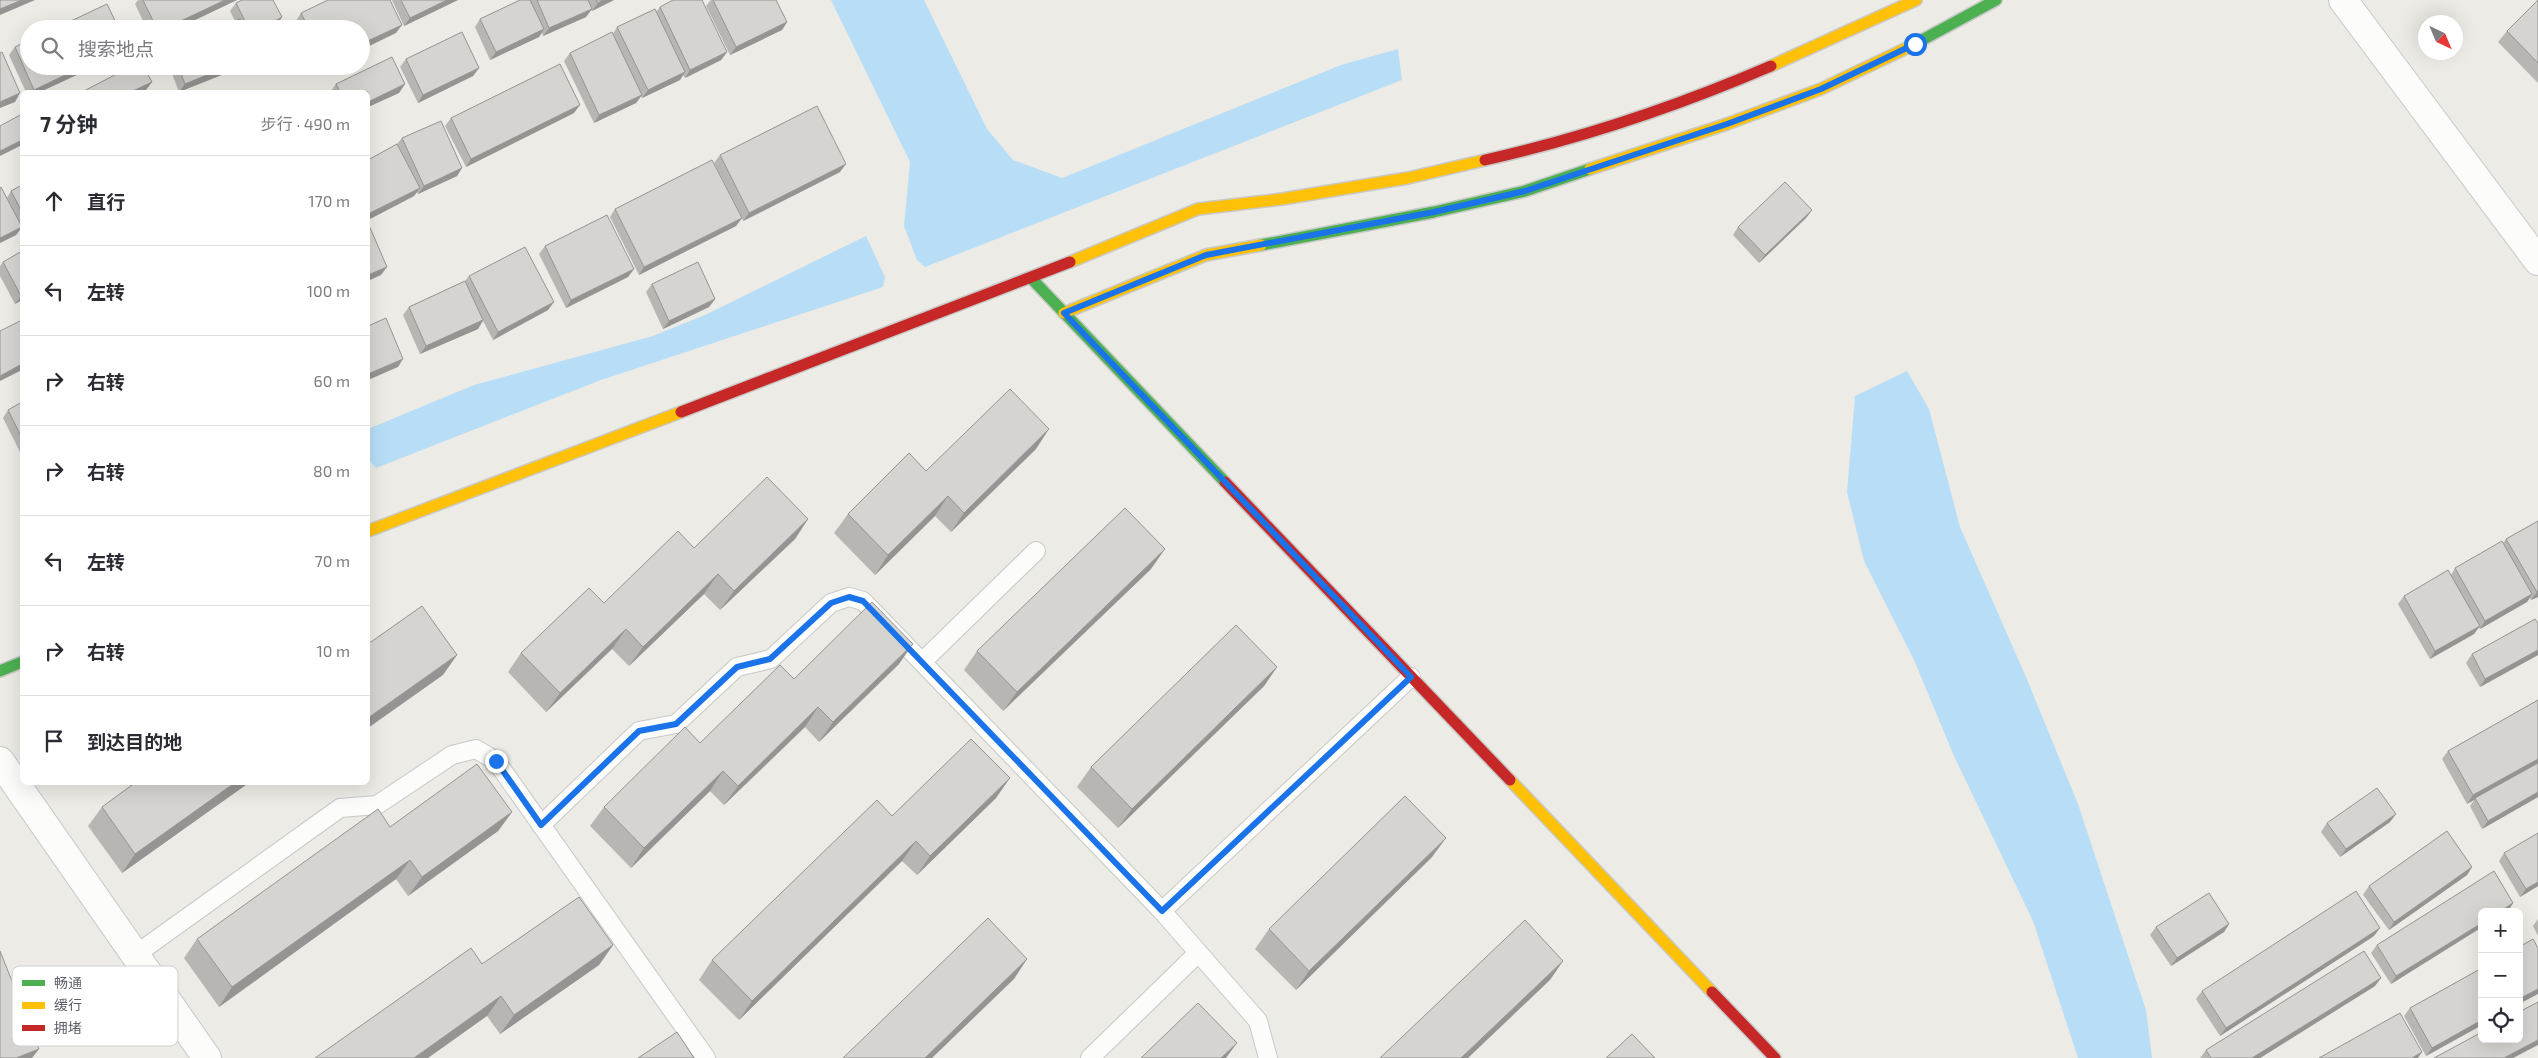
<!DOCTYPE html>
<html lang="zh">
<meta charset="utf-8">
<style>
:root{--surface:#fff;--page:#f7f7f7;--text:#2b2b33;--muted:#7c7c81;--line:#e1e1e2}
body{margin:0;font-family:"Exo 2","Noto Sans SC",sans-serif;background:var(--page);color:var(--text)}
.controls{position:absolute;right:15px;bottom:15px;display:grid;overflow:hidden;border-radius:8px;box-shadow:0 5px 20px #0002}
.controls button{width:45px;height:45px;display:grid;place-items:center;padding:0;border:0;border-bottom:1px solid var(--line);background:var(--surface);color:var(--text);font:25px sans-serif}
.compass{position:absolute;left:2418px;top:15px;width:45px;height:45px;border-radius:50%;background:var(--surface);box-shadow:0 5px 20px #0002;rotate:136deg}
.stop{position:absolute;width:15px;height:15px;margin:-11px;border:4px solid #1a73e8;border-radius:50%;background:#fff}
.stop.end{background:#1a73e8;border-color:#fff;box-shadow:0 1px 5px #0008}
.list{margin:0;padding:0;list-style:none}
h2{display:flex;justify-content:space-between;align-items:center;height:65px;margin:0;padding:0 20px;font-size:21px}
h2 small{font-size:16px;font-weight:400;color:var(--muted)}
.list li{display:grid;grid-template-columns:32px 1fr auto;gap:15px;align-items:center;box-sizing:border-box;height:90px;padding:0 20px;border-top:1px solid var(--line)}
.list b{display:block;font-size:19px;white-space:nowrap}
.list em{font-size:16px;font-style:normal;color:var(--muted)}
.icon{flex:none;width:28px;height:28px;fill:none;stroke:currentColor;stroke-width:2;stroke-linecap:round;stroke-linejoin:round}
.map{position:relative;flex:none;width:2538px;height:1058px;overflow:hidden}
.search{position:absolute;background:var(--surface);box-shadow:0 5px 20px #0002;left:20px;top:20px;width:350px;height:55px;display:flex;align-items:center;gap:12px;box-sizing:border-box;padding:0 18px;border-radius:28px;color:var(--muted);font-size:19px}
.panel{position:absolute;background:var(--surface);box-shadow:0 5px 20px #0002;left:20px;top:90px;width:350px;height:695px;border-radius:8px}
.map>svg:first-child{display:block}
</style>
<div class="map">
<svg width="2538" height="1058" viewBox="0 0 2538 1058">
<rect width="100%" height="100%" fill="#ecebe5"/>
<!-- water -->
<g fill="#b8def7">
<polygon points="831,0 924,0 987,129 1013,160 1062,178 1341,65 1398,49 1402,80 925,267 917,260 904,226 910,162"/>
<polygon points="866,236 885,277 883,287 601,380 376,468 368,459 368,429 474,385 653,336 705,315"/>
<polygon points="1907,371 1929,409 1960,527 2026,677 2078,804 2146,1010 2152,1058 2078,1058 2033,921 1954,756 1914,660 1864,561 1847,492 1855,396"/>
</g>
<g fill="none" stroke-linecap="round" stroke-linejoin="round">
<!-- lane casing -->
<g stroke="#c8c8c7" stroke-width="20">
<g id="lane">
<polyline points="922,662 1036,551"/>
<polyline points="541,825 639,731 676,724 737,667 771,659 831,603 849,597 863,601 1162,911"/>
<polyline points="135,955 340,808 377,805 452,755 476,749 496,761 706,1058"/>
<polyline points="1090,1058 1198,953"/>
<polyline points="1268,1058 1258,1021 1162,911 1411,677"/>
</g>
</g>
<!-- street casing -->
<g stroke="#c8c8c7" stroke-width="30">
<g id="street">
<polyline points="2343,0 2538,261"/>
<polyline points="0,761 207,1058"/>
</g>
</g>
<!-- fast casing -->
<g stroke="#c8c9c7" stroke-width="14">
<g id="fast">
<polyline points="1911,46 1996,0"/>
<polyline points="1261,245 1434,212 1525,191 1590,169"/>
<polyline points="1031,278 1225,482"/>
<polyline points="0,671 22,662"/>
</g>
</g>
<!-- slow casing -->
<g stroke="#c8c9c7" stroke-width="14">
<g id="slow">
<polyline points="1771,66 1916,0"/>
<polyline points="1590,169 1727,124 1821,89 1911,46"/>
<polyline points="1070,262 1198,209 1282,199 1408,178 1485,160"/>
<polyline points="1064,313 1206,255 1261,245"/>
<polyline points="368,531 681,412"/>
<polyline points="1510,780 1712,992"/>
</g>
</g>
<!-- jam casing -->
<g stroke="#c8c9c7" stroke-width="14">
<g id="jam">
<path d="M1485,160C1583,138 1678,106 1771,66"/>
<polyline points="681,412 1070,262"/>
<polyline points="1225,482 1510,780"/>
<polyline points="1712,992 1775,1058"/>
</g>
</g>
<!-- lane -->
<use href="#lane" stroke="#fcfcfb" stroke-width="18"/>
<!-- street -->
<use href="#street" stroke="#fcfcfb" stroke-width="28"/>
<!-- fast -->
<use href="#fast" stroke="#4caf50" stroke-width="11"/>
<!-- slow -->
<use href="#slow" stroke="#ffc107" stroke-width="11"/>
<!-- jam -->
<use href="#jam" stroke="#c62828" stroke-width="11"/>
</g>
<!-- wall -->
<g fill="#b7b6b3">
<polygon points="138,0 237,0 176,29 147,29 135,4"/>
<polygon points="392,0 458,0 404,26"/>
<polygon points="520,0 614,0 592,11 591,10 586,17 543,36 542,33 539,37 490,60 475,27 480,19"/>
<polygon points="711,0 776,0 787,22 782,30 730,55 706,6"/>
<polygon points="2538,0 2538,83 2498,42 2507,31"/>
<polygon points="236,3 282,17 276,26 270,29 214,29 235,21 230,11"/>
<polygon points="660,7 727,52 721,60 685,78 683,75 680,80 642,98 641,96 636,103 594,123 564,61 570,53 613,34 617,27 656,12"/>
<polygon points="301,13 396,33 361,29 299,29 296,21"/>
<polygon points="15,47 96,66 40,92 26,92 9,55"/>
<polygon points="406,59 479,68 473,76 418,103 400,67"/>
<polygon points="169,66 244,66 179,92"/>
<polygon points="336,84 405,84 399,93 368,107 368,92 330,92"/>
<polygon points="574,113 466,167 445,126 451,118"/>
<polygon points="402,138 462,168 457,176 418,194 417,192 414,196 368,220 368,160 397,144"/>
<polygon points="720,155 840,172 743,221 742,218 736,226 639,275 610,217 615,209 738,210 714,163"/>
<polygon points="22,185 22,231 21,228 16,235 0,243 0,188 7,198 11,191"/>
<polygon points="1812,210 1806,218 1759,263 1733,235 1738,227"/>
<polygon points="545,246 634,269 628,277 566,308 539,254"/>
<polygon points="22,251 22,300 15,304 0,276 0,266 3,262"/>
<polygon points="469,276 548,310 493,340 483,321 478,329 420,354 403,315 409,307 465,281"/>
<polygon points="652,284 715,299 709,307 663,329 646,292"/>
<polygon points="22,402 22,454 21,454 3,418 8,410"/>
<polygon points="1036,449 951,532 935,516 875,575 834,533 848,514 926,471"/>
<polygon points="808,519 795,539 720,610 704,594 629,666 612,649 546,712 508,672 521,653 694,548"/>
<polygon points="2538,521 2538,597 2531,600 2530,598 2527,602 2480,629 2478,627 2474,634 2430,659 2398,604 2404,596 2451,575 2455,568 2503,543 2506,539"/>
<polygon points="1151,569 1003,711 964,670 977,651"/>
<polygon points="2538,623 2538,655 2480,687 2466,663 2472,654"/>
<polygon points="899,664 819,742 805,727 724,805 710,791 631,868 590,826 604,807 700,743 794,679"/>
<polygon points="1277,667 1264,686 1118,828 1077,787 1091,767"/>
<polygon points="2538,700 2538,797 2482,829 2470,806 2475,799 2467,804 2442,759 2448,751"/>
<polygon points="250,782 122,873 88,826 102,807"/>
<polygon points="996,798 917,875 902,861 739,1020 699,980 712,960 892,816"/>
<polygon points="512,812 498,831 408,896 396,879 219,1007 184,958 197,939 390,827"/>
<polygon points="2390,822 2340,857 2321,832 2327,823"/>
<polygon points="2504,853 2538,886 2520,897 2499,861"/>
<polygon points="1432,857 1296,990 1255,949 1269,929"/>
<polygon points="2472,867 2467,875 2389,930 2363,895 2369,886"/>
<polygon points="2513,903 2508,911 2391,984 2371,953 2377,945"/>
<polygon points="2538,919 2538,936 2533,926"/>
<polygon points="2229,924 2224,932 2171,966 2150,935 2156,927"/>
<polygon points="2374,936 2220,1036 2196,999 2202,991"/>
<polygon points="613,945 599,965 500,1034 487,1016 482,964"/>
<polygon points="2482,968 2482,1025 2426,1056 2404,1016 2410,1008"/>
<polygon points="2375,986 2260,1058 2200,1058 2206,1050"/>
</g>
<!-- shaded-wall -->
<g fill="#959492">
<polygon points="22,0 35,0 0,15 0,9"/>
<polygon points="225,0 237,0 176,29 164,29"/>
<polygon points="447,0 458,0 404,26 410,18"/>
<polygon points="603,0 614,0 592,11 598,3"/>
<polygon points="592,9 586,17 543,36 549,28"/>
<polygon points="282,17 276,26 270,29 261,29"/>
<polygon points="787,22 782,30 730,55 736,47"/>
<polygon points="402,25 396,33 361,50 361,44"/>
<polygon points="544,29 539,37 490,60 496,52"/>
<polygon points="727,52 721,60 685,78 690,70"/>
<polygon points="84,66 96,66 40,92 32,92 34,90"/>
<polygon points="229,66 244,66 179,92 185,84"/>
<polygon points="321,66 326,66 319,70"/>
<polygon points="479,68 473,76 418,103 423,95"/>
<polygon points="685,72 680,80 642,98 648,90"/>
<polygon points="152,82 146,90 141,92 131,92"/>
<polygon points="405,84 399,93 368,107 368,102"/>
<polygon points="20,93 15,102 0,108 0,102"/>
<polygon points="642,95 636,103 594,123 599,115"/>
<polygon points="580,105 574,113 466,167 471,159"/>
<polygon points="22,140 22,145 0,156 0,151"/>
<polygon points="846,164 840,172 743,221 749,213"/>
<polygon points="462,168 457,176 418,194 424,186"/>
<polygon points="420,188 414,196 368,220 368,214"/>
<polygon points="1812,210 1806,218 1759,263 1765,255"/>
<polygon points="742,218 736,226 639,275 644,267"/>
<polygon points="22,227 16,235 0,243 0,238"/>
<polygon points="387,267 381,275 368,281 368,275"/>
<polygon points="634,269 628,277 566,308 571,300"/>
<polygon points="22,295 22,300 15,304 21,296"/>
<polygon points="715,299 709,307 663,329 669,321"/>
<polygon points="554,302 548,310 493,340 498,332"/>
<polygon points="483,320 478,329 420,354 426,346"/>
<polygon points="403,359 398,367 368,380 368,374"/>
<polygon points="22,364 22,370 0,381 0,376"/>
<polygon points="1049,429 1036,449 951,532 964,513"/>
<polygon points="948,496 935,516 875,575 888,555"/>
<polygon points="808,519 795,539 720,610 734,591"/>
<polygon points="1165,549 1151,569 1003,711 1017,692"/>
<polygon points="718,574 704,594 629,666 643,647"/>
<polygon points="2537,592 2538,592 2538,597 2531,600"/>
<polygon points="2532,594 2527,602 2480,629 2485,621"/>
<polygon points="2480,626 2474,634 2430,659 2435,651"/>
<polygon points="626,629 612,649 546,712 560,693"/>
<polygon points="913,644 899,664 819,742 833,722"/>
<polygon points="2538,650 2538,655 2480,687 2485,679"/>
<polygon points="457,655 443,675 368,728 368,718"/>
<polygon points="1277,667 1264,686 1118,828 1132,809"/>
<polygon points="818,707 805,727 724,805 738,786"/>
<polygon points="2538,759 2538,764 2467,804 2473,795"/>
<polygon points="723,771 710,791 631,868 644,848"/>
<polygon points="1010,778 996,798 917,875 930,856"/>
<polygon points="236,782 250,782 122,873 135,854"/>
<polygon points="2538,792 2538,797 2482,829 2488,821"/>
<polygon points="512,812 498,831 408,896 422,877"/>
<polygon points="2396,814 2390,822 2340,857 2346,849"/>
<polygon points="1446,838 1432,857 1296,990 1309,971"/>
<polygon points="916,841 902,861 739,1020 752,1001"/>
<polygon points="410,860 396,879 219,1007 232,987"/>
<polygon points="2472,867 2467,875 2389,930 2394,922"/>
<polygon points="2538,882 2538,886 2520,897 2526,889"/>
<polygon points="2513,903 2508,911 2506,912 2499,912"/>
<polygon points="2482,923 2482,927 2391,984 2396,976"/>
<polygon points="2229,924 2224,932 2171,966 2177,958"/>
<polygon points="2380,928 2374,936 2220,1036 2226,1028"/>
<polygon points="613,945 599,965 500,1034 514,1015"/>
<polygon points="1027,959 1014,979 932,1058 925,1058"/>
<polygon points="1563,961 1550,980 1468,1058 1461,1058"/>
<polygon points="2381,978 2375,986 2260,1058 2252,1058"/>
<polygon points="2538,989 2538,994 2519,1004 2519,999"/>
<polygon points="501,996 487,1016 428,1058 414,1058"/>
<polygon points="2482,1020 2482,1025 2426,1056 2432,1048"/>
<polygon points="2538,1040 2538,1045 2513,1058 2504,1058"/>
<polygon points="1237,1043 1226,1058 1221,1058"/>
<polygon points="39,1049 32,1058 16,1058"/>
<polygon points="2422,1052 2418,1058 2412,1058"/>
</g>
<!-- building -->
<g fill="#d5d4d0" stroke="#959492">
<polygon points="0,0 22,0 0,9"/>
<polygon points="143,0 225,0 164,29 157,29"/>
<polygon points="242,0 273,0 282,17 261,29 249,29 236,3"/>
<polygon points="328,0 390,0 402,25 361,44 361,29 309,29 301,13"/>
<polygon points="401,0 447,0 410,18"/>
<polygon points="520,0 530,0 544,29 496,52 480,19"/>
<polygon points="537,0 588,0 592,9 549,28"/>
<polygon points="596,0 603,0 598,3"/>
<polygon points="673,0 702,0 727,52 690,70 660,7"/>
<polygon points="713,0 776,0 787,22 736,47"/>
<polygon points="2538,0 2538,63 2507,31"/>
<polygon points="107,4 119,29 54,29"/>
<polygon points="655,9 685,72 648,90 617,27"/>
<polygon points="240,19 243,29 214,29"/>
<polygon points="462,32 479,68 423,95 406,59"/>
<polygon points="612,32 642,95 599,115 570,53"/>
<polygon points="29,40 29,66 84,66 34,90 15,47"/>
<polygon points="2,52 20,93 0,102 0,53"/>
<polygon points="392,57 405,84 368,102 368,92 340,92 336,84"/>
<polygon points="560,64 580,105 471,159 451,118"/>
<polygon points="132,66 143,66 152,82 131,92 82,92"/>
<polygon points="178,66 229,66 185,84"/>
<polygon points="817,106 846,164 749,213 720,155"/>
<polygon points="22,114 22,140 0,151 0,126"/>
<polygon points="441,121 462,168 424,186 402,138"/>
<polygon points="397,144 420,188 368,214 368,160"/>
<polygon points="712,160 742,218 644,267 615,209"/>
<polygon points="1785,182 1812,210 1765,255 1738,227"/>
<polygon points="22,185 22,212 11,191"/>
<polygon points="1,187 22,227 0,238 0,188"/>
<polygon points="607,215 634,269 571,300 545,246"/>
<polygon points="368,223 387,267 368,275"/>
<polygon points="525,247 554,302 498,332 469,276"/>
<polygon points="22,251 22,295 21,296 3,262"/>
<polygon points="698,262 715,299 669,321 652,284"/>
<polygon points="465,281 483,320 426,346 409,307"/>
<polygon points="386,318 403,359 368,374 368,326"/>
<polygon points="22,320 22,364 0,376 0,331"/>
<polygon points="1010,389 1049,429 964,513 948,496 888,555 848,514 909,453 926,471"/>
<polygon points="22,402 22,438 8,410"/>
<polygon points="767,477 808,519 734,591 718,574 643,647 626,629 560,693 521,653 589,588 604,603 678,531 694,548"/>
<polygon points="1125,508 1165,549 1017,692 977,651"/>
<polygon points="2538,521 2538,592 2537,592 2506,539"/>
<polygon points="2502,541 2532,594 2485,621 2455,568"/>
<polygon points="2448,570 2480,626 2435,651 2404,596"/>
<polygon points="872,602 913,644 833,722 818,707 738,786 723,771 644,848 604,807 685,727 700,743 780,665 794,679"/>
<polygon points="422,606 457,655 368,718 368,644"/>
<polygon points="2535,619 2538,623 2538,650 2485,679 2472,654"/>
<polygon points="1236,625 1277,667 1132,809 1091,767"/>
<polygon points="2538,700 2538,759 2473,795 2448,751"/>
<polygon points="971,739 1010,778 930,856 916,841 752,1001 712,960 877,800 892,816"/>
<polygon points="2538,763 2538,792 2488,821 2475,798"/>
<polygon points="477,764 512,812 422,877 410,860 232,987 197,939 378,809 390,827"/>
<polygon points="136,782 236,782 135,854 102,807"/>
<polygon points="2377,788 2396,814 2346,849 2327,823"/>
<polygon points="1405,796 1446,838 1309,971 1269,929"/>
<polygon points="2447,831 2472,867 2394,922 2369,886"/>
<polygon points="2538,833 2538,882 2526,889 2504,853"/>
<polygon points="2494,871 2513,903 2499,912 2482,912 2482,923 2396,976 2377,945"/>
<polygon points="2356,891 2380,928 2226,1028 2202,991"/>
<polygon points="2209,893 2229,924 2177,958 2156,927"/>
<polygon points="579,897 613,945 514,1015 501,996 414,1058 315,1058 471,948 482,964"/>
<polygon points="988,918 1027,959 925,1058 843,1058"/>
<polygon points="1525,920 1563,961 1461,1058 1380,1058"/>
<polygon points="2533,939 2538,948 2538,989 2519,999 2519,947"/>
<polygon points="0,951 39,1049 16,1058 0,1058"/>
<polygon points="2364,951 2381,978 2252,1058 2211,1058 2206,1050"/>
<polygon points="2482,968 2482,1020 2432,1048 2410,1008"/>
<polygon points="2538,1002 2538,1040 2504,1058 2434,1058 2482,1032 2482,1039 2519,1039 2519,1012"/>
<polygon points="1198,1003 1237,1043 1221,1058 1141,1058"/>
<polygon points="2400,1013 2422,1052 2412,1058 2319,1058"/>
<polygon points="677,1032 694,1058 638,1058"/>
<polygon points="1632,1034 1655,1058 1606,1058"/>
</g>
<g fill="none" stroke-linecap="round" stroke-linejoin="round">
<!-- route -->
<polyline stroke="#1a73e8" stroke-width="6" points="496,761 541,825 639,731 676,724 737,667 770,659 831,603 849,597 863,601 1162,911 1411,677 1064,313 1206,255 1434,212 1525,191 1727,124 1821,89 1915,44"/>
</g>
<!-- legend -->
<rect x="12" y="966" width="166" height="80" rx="8" fill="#fff" stroke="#cecfd1" stroke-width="1"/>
<rect x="22" y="980" width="23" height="6" fill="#4caf50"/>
<rect x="22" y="1002" width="23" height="7" fill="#ffc107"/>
<rect x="22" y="1025" width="23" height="6" fill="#c62828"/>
<g font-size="14" fill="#5b5f65">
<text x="54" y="988">畅通</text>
<text x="54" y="1010">缓行</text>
<text x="54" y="1033">拥堵</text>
</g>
</svg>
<div class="controls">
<button>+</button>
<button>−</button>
<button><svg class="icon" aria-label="locate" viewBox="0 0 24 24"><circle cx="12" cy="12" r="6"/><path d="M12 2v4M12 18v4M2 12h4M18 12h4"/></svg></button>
</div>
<svg class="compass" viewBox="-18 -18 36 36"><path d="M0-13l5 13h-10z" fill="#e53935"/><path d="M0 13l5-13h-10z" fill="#7c7c81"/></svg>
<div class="stop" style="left:1915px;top:44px"></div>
<div class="stop end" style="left:496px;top:761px"></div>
<div class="search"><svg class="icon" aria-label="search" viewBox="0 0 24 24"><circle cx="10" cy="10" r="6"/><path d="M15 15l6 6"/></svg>搜索地点</div>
<section class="panel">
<h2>7 分钟<small>步行 · 490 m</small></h2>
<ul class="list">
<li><svg class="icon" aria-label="ahead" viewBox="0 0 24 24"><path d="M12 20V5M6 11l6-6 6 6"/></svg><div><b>直行</b></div><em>170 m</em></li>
<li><svg class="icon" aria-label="left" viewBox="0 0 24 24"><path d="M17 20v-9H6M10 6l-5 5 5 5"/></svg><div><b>左转</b></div><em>100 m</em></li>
<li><svg class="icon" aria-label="right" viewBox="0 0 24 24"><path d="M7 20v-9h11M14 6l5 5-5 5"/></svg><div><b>右转</b></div><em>60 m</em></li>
<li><svg class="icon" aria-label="right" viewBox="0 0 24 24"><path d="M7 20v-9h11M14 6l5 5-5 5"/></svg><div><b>右转</b></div><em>80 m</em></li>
<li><svg class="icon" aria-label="left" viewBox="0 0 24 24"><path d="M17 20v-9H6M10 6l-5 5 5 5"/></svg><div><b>左转</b></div><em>70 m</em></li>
<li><svg class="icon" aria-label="right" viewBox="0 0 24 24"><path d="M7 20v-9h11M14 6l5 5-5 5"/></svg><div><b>右转</b></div><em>10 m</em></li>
<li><svg class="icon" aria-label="arrive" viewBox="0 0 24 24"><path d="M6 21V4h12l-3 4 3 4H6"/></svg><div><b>到达目的地</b></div></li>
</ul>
</section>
</div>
